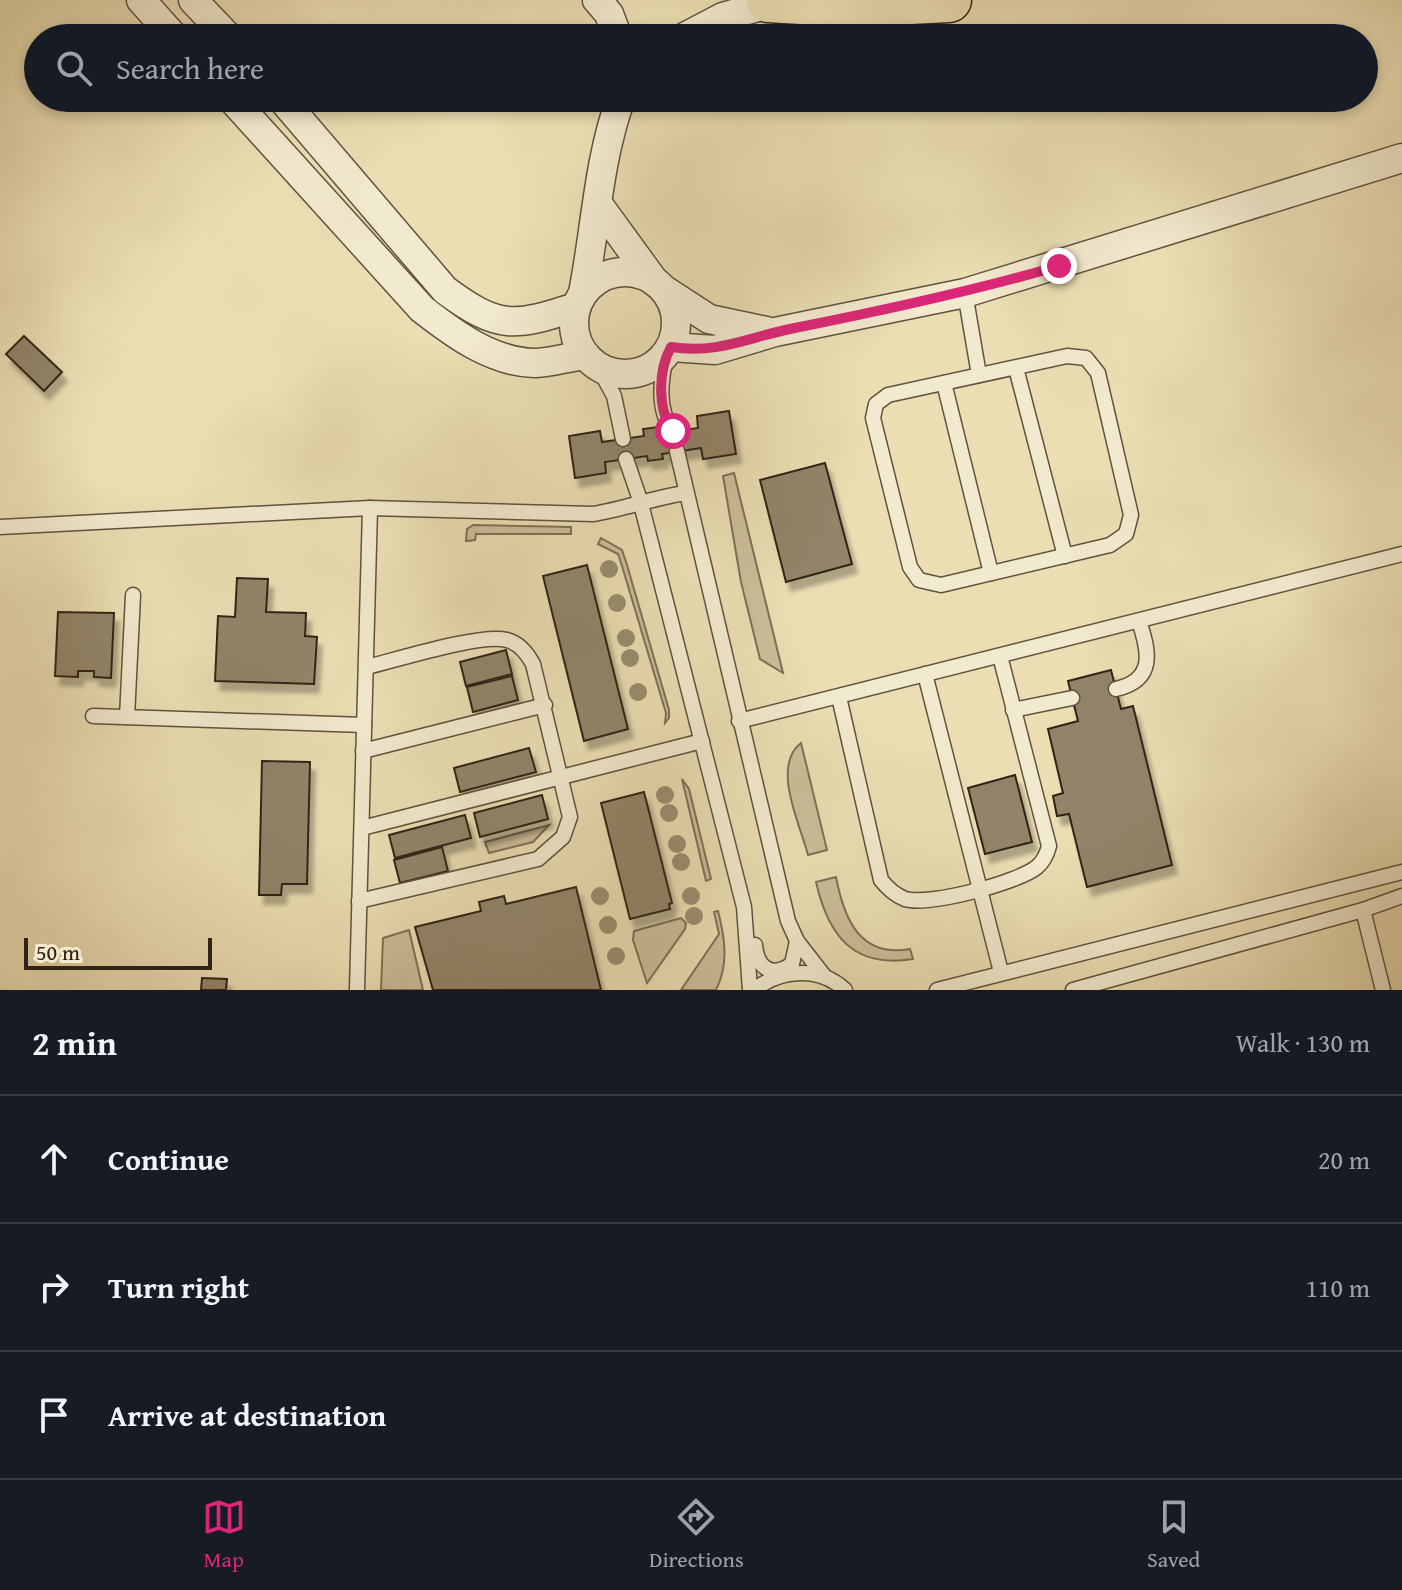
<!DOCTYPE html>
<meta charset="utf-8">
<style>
:root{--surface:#171b24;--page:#242831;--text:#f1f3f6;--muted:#9ea1a6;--line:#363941;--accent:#db2777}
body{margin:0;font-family:"Gentium Book Plus",serif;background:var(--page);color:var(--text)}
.scale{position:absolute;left:24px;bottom:20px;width:188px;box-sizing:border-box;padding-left:8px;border:4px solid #322318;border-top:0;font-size:22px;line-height:28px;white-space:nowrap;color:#322318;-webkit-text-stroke:6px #f2eace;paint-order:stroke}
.stop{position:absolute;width:24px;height:24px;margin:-18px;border:6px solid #db2777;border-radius:50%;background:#fff}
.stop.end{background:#db2777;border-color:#fff;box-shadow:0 2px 8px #0008}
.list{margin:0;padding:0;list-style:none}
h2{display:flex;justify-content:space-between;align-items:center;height:104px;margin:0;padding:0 32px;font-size:34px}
h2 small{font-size:26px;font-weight:400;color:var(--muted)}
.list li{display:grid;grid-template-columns:52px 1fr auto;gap:24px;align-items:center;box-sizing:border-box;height:128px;padding:0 32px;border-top:2px solid var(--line)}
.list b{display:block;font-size:30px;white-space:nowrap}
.list em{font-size:26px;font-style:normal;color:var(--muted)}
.icon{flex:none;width:44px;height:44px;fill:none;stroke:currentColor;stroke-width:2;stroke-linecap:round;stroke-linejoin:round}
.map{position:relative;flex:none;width:1402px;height:990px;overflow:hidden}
.search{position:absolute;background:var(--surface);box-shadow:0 4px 12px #0003;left:24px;right:24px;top:24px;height:88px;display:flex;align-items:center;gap:20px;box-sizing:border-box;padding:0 28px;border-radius:44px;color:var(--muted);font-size:30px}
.sheet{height:488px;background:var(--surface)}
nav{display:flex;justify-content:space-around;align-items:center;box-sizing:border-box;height:112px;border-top:2px solid var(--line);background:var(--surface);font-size:22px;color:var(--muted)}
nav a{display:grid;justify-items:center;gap:4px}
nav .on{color:var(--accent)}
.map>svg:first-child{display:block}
</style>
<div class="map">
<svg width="1402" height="990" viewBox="0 0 1402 990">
<defs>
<filter id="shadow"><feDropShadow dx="5" dy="9" stdDeviation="2" flood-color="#0004"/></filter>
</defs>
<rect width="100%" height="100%" fill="#ebdeb3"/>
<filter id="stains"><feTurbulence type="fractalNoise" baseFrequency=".0025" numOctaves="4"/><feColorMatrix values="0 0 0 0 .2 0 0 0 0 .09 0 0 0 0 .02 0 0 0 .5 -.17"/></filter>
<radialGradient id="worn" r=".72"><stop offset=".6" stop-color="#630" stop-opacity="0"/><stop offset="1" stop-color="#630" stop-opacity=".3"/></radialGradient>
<!-- grass -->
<g fill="#ccbe99" stroke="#7f7058" stroke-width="2">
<polygon points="734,473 783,673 760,659 741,582 723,476"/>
<polygon points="473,525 571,527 571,534 476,534 475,540 466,541 467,529"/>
<polygon points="601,538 622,550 627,565 669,710 669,718 665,723 666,713 622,566 618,554 598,544"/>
<path d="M801,743L827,850L808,855C800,824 771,766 801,743Z"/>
<polygon points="682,779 689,789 711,879 706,881"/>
<polygon points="549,825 533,842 489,853 485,842"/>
<path d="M836,877C844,919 860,958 910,949L913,959C853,969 828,935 816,882Z"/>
<path d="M718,911C725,938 729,964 716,990H681L719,934L714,912Z"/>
<polygon points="681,918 686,923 685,929 647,983 633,940 634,931"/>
<polygon points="409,930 423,990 381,990 383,938"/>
</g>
<!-- building -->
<g fill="#928469" stroke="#322318" stroke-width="2" filter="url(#shadow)">
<polygon points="24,336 62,372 44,391 6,354"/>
<polygon points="729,411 736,454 703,459 701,448 662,454 663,459 648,461 647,456 605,462 606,473 575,478 569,436 600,431 602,442 644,436 643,429 658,427 659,434 698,428 697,416"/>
<polygon points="825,463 852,564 786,582 760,480"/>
<polygon points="587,565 628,729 584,741 543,576"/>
<polygon points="237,578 268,579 266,612 306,613 305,636 317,637 314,684 215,681 218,616 235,617"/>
<polygon points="58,612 114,613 111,678 94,677 94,671 78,671 78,677 55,676"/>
<polygon points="506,650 512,674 466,686 460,662"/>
<polygon points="1111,670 1121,709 1133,706 1172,865 1087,887 1069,814 1057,816 1053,796 1063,793 1048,729 1078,721 1068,681"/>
<polygon points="512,676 518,700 473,712 467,687"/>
<polygon points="529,748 536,772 460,792 454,768"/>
<polygon points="262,761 310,762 307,884 282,884 281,895 259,895"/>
<polygon points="1015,775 1032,842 985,854 968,788"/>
<polygon points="644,792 672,903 669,904 670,909 630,919 601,803"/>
<polygon points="542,795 548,819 480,837 474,813"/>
<polygon points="465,815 471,838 395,858 389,835"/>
<polygon points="442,847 448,871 400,883 394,860"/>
<polygon points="576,887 601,990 433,990 415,927 481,911 479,902 504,896 506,904"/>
<polygon points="202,978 227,979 226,990 201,990"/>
</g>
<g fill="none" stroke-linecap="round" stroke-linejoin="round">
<!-- service casing -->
<g stroke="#60523f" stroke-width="17">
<g id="service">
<polyline points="965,293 979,375"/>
<path d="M667,352C661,378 656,409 673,431"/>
<polygon points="1067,356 1086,358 1098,373 1131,515 1126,534 1110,545 941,585 919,580 910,567 873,418 876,404 888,395"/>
<polyline points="598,367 614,396 623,439"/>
<polyline points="1016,368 1065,556"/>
<polyline points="944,383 991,573"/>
<polyline points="677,451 788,921 797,941 825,977"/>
<polyline points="626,459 640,500 744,907 750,990"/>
<path d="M0,527L370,508L593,514C624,509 653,498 685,493"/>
<polyline points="925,674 1001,972"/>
<path d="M1116,689C1156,680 1149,651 1139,621"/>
<path d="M839,697L881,880C888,889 895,895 905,899C929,906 1017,883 1037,867C1044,861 1047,854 1049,846L1000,656"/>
<polyline points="1013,710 1072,698"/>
<polyline points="93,716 364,725"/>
<polyline points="127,717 133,595"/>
<polyline points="739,721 1402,554"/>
<polyline points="363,751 545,705"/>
<polyline points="362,828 702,741"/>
<path d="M359,901L538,859L563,837L570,817L533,664C527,653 519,643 507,640C481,633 396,660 367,667"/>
<polyline points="1363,910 1383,990"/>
<path d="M755,945C757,967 771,979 792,964L797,941"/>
<polyline points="357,990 370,508"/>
<path d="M754,990C781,969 819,966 845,990"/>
<polyline points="937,990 1402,872"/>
<polyline points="1073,990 1363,910 1402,896"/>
</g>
</g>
<!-- minor casing -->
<g stroke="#60523f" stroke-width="31">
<g id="minor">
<polyline points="141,0 175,38"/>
<polyline points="193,0 229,38"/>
<polyline points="597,0 609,14 618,38"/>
<polyline points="683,38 723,17 778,1"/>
<path d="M231,98L422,309C454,334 492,362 534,363C550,363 568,357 584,355"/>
<path d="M281,98L445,290C499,330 514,327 576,307"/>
<polyline points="598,204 654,281"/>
<circle cx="625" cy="323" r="51"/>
<polyline points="666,291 709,319 766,331"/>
<path d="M583,293C596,227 598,161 621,98"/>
<polyline points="671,347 715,350 775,332 965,293 1402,158"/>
</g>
</g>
<!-- motorway casing -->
<g stroke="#322318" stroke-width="47">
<polyline id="motorway" points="768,0 850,5 949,0"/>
</g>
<!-- service -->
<use href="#service" stroke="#f2eace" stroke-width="14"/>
<!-- minor -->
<use href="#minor" stroke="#f2eace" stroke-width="28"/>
<!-- motorway -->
<use href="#motorway" stroke="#ebdeb3" stroke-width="44"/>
</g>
<!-- trees -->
<g fill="#9a8d6f">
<circle cx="609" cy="569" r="9"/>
<circle cx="617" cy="603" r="9"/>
<circle cx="626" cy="638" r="9"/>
<circle cx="630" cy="658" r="9"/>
<circle cx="638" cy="692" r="9"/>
<circle cx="665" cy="795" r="9"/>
<circle cx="669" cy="813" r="9"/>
<circle cx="677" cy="844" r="9"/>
<circle cx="681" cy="862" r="9"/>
<circle cx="600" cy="896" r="9"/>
<circle cx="691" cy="896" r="9"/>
<circle cx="694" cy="916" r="9"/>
<circle cx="608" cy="925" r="9"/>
<circle cx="616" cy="956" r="9"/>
</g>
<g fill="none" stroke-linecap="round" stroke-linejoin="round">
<!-- route -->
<path stroke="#db2777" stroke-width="10" d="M673,431C657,410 658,370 671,347C718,354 746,338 790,329C881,311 970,292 1059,266"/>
</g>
<rect width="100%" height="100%" filter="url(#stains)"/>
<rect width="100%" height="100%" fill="url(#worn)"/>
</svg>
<div class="scale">50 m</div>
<div class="stop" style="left:673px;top:431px"></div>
<div class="stop end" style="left:1059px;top:266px"></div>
<div class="search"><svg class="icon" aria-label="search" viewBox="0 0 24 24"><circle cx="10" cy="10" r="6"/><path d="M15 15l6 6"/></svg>Search here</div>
</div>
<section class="sheet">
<h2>2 min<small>Walk · 130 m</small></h2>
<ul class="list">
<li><svg class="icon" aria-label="ahead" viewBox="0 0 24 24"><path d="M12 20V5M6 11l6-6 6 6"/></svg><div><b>Continue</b></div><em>20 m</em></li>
<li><svg class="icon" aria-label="right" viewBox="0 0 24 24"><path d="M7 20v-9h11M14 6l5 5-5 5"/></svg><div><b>Turn right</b></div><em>110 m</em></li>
<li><svg class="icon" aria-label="arrive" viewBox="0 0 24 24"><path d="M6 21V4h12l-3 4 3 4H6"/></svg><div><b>Arrive at destination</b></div></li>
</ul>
</section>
<nav>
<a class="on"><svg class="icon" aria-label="map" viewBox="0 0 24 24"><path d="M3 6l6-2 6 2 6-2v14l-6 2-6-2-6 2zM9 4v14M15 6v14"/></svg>Map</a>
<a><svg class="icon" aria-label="directions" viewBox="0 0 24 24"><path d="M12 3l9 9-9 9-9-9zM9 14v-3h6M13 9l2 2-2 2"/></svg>Directions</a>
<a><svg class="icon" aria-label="saved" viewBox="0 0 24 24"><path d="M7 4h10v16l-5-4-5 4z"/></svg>Saved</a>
</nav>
